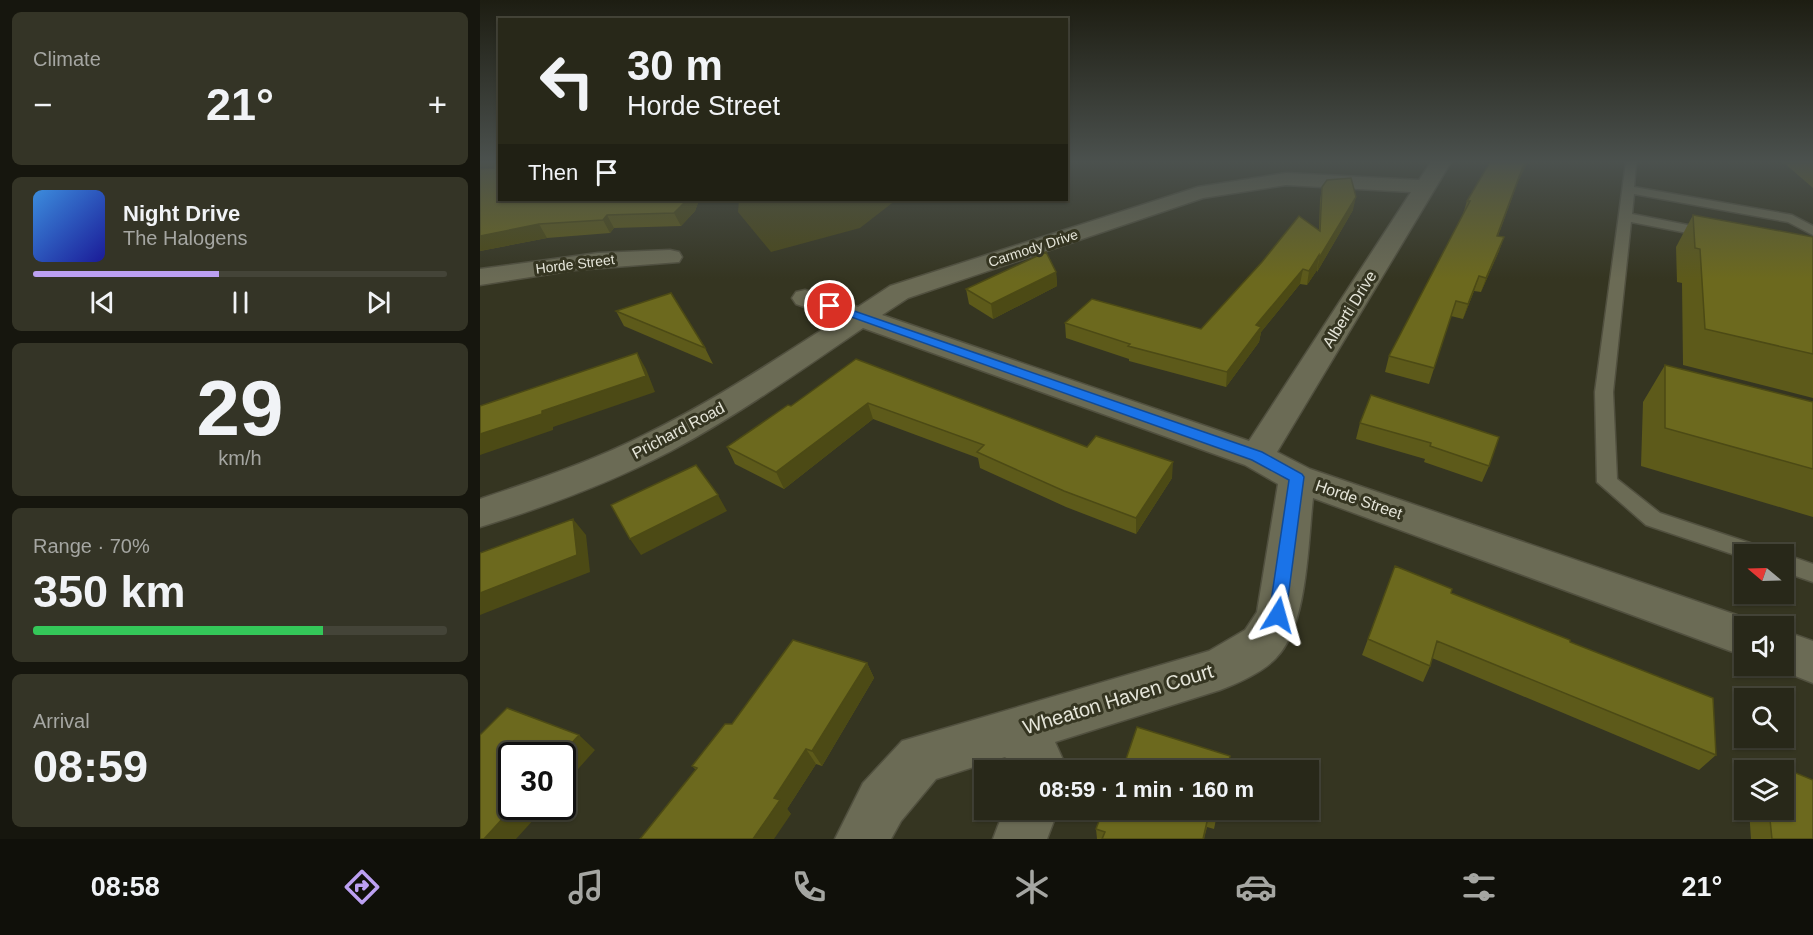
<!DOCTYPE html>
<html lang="en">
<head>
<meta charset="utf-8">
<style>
	:root { --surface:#282819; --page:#343426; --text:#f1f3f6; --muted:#a5a6a2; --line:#444438; --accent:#bca0f2 }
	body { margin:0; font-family:Helvetica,sans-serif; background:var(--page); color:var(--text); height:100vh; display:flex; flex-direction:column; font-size:22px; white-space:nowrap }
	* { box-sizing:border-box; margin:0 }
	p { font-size:20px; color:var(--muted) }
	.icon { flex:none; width:33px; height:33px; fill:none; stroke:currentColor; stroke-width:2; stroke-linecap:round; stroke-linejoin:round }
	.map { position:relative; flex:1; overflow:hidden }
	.sheet { display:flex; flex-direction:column; gap:12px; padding:12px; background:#16160e; width:480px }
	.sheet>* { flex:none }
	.top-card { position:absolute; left:18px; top:18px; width:570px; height:183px; border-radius:0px; box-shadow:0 2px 4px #0004,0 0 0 2px var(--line); background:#282819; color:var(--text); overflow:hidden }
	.needle { width:39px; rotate:289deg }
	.buttons { position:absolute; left:1254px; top:544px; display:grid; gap:12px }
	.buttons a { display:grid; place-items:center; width:60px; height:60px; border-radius:0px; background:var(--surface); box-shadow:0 2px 4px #0004,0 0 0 2px var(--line); font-size:30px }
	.speed { position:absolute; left:18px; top:742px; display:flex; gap:12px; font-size:30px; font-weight:700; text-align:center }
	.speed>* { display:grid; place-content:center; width:78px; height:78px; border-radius:50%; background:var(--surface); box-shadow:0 2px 4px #0004,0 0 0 2px var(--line); line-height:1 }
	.speed .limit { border:3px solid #111; border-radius:9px; background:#fff; color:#111 }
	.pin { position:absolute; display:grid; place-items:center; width:51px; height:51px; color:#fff; margin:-26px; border:3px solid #fff; border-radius:50%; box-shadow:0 2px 6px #0007 }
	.me { position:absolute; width:66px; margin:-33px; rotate:8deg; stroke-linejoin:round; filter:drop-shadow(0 0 4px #0008) }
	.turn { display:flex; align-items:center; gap:21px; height:126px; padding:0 30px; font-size:27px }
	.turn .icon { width:78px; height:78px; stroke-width:2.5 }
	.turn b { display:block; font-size:42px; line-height:51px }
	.then { display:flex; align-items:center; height:57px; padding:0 30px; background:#0003; gap:12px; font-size:22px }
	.big { font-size:45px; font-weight:600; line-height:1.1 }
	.sheet .tile { flex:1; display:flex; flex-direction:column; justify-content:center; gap:9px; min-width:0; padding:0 21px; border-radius:9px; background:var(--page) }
	.sheet .dial { align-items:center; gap:0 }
	.dial b { font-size:78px; line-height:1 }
	.song { display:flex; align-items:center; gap:18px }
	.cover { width:72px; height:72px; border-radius:9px; background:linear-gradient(135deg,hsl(210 70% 55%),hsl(240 70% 35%)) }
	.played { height:6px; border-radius:3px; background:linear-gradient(90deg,var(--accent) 45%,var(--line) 45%) }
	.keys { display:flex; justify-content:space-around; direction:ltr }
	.heat { display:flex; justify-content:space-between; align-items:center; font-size:33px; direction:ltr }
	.charge { height:9px; border-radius:4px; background:linear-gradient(90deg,#34c759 70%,var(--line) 0) }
	.trip { position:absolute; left:494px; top:760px; width:345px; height:60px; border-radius:0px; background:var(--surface); box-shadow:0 2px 4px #0004,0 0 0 2px var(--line); font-weight:600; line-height:60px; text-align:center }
	.tab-bar { display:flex; height:96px; justify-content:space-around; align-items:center; background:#10100a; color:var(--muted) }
	.tab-bar .icon { width:42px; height:42px }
	.tab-bar .current { color:var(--accent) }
	.tab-bar b { font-size:27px; color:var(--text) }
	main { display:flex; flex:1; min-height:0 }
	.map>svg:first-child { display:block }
	.green { fill:#4a4818 }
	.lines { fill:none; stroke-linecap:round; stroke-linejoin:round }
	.service-casing { stroke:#51503f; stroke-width:3 }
	.minor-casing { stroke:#51503f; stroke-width:3 }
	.service { fill:#6b6b55; fill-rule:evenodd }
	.minor { fill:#6b6b55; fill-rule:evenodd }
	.wall { fill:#5d5a1a }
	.shaded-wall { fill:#4c4a15 }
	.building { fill:#6c691e; stroke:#4c4a15; stroke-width:1.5 }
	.route { fill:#1a73e8; stroke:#114b97; stroke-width:1.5 }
	.labels { text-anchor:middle; stroke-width:6; stroke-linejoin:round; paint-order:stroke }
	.far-street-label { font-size:14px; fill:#e5e5d9; stroke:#353521 }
	.street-label { font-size:16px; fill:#e5e5d9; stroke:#353521 }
	.near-street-label { font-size:20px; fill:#e5e5d9; stroke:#353521 }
</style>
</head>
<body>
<main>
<section class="sheet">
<div class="tile"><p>Climate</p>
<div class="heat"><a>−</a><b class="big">21°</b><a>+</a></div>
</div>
<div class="tile">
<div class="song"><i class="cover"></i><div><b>Night Drive</b><p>The Halogens</p></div></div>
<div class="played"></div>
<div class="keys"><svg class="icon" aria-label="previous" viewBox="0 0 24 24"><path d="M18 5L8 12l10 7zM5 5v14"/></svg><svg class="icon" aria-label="pause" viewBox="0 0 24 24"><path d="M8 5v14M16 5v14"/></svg><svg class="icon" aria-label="next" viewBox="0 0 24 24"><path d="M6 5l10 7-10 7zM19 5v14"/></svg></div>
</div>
<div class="tile dial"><b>29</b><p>km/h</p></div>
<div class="tile"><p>Range · 70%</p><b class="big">350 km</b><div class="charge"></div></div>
<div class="tile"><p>Arrival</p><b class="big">08:59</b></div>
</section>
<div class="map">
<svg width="1333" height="839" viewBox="0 0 1333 839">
	<rect width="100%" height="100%" fill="#353521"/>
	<!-- green -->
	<path class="green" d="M259 200H416L380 228 291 252 258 212Z"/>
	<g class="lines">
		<!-- service casing -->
		<g class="service-casing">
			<path id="service" d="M1146 162H1156L1154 187 1312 215 1333 226V235L1308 222 1154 194 1152 214 1228 229 1234 233 1228 237 1151 222 1133 392 1137 479 1180 513 1288 549 1291 555H1264V558L1166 525 1117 482 1115 392Z
				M1304 554 1333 564V582L1304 572V555H1301Z"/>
		</g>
		<!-- minor casing -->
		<g class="minor-casing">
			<path id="minor" d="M951 162H971L797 452 830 469 1280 623 1281 627H1264V656L833 498C828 541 828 626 796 658 783 672 758 683 740 690L575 742 588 771H536L533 764 525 757 456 779 421 821 411 839H355L383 783 422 741 729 651 765 630 777 612 798 484 765 465 383 328C320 371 258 415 191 451 130 483 65 507 0 527V499C56 480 113 461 166 434 234 401 296 359 359 319L316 304 312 298 316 292 325 290 378 307 410 286 718 187 806 173 939 180ZM806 185 931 192 769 441 402 315 428 298 723 198Z
				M190 250 199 252 202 257 199 262 95 270 0 285V269L118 253Z
				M1304 631 1333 641V683L1290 666H1304Z
				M524 810H578L567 839H513Z"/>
		</g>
		<!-- service -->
		<use href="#service" class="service"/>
		<!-- minor -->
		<use href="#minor" class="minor"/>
	</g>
	<!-- wall -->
	<path class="wall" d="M0 162H20V200H219L215 211 201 226 134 228 130 233 67 238 0 251V169L14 168V166L0 167Z
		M1303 162H1333V188Z
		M1038 182 1018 236 1024 237 1019 251 1001 292 994 291 983 319 971 316 949 384 905 372 909 356 983 214 987 201Z
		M842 187 873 210 837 272V270L827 285 820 284 781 332 779 342 746 387 649 361V359L586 338 585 323 721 329 839 229 840 200Z
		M1213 215 1333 237V398L1203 365 1202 283 1197 282 1196 247Z
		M576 272 577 286 513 319 489 304 486 289Z
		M136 311 225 348 233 364 144 326Z
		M376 359 607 447 692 478 656 534 586 507 500 468 498 458 393 419 304 489 255 464 247 447 311 406Z
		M1185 365 1333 402V517L1161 466 1163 402Z
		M891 395 1009 466 1002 482 944 462 945 459 876 439 880 423Z
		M915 566 971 593 1090 642 1236 755 1219 770 952 658 950 666 943 682 882 655Z
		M387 663 394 678 342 766 336 764 307 809 311 814 216 770 212 766 252 724Z
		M1284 760 1333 780V839H1271L1269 810H1304V771H1271Z
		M623 810H738L734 829 727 827 724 839H617L616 829Z"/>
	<!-- shaded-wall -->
	<path class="shaded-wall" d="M0 162H20V166L0 167Z
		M1046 162H1048L1038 182 1012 249 1042 169Z
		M876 197 873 210 837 272 839 258Z
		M207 200H219L215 211 201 226 194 213Z
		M127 215 134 228 130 233 123 220Z
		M59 224 67 238 0 251V236Z
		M1024 237 1019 251 1001 292 1006 278Z
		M839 255 837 270 827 285 829 271Z
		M823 269 820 284 781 332 779 342 746 387 747 372 776 325Z
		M576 272 577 286 513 319 511 304Z
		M999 276 994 291 983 319 988 304Z
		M157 353 166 369 175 392 73 427V430L0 455V434L62 411Z
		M388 403 393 419 304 489 296 472Z
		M693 462 692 478 656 534V518Z
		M238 495 247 511 161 555 150 539Z
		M93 519 106 535 110 572 0 615V593Z
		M387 663 394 678 342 766 332 751Z
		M99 735 115 750 82 787V756H80Z
		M326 749 336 764 307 809 311 814 294 839H273L294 798Z
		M33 807H65L36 839H4Z
		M729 813 724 839H723Z"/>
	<!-- building -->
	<path class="building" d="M14 162H20V200H207L194 213 127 215 123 220 59 224 0 236V169L14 168Z
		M1010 162H1046L1042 169 1017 236 1024 237 1006 278 999 276 988 304 976 301 954 368 909 356 990 201H987Z
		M871 178 876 197 839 258V255L829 271 823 269 776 325 781 327 747 372 648 346 650 344 585 323 612 299 721 329 782 262 819 216 840 231 842 187 847 180Z
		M1213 215 1333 237V354L1225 329 1220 249 1215 248Z
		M566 252 576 272 511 304 486 289Z
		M191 293 225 348 136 311Z
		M157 353 166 376 62 411V414L0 434V406Z
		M376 359 607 447 616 436 693 462 656 518 584 491 497 452 504 445 388 403 296 472 247 447 308 405 311 406Z
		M1185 365 1333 402V469L1185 428Z
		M891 395 1019 437 1009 466 950 446 951 443 880 423Z
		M216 465 238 495 150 539 131 505Z
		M93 519 97 555 0 593V553Z
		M915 566 972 589 971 593 1090 640V642L1233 698 1236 755 957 641 950 666 888 639Z
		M313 640 387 663 332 751 326 749 294 798 300 800 273 839H160L217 768 212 766 245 724H252Z
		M27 708 99 735 80 756H32V807H33L4 839H0V735Z
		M657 727 750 756 747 771H642Z
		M1284 760 1333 780V839H1292L1289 810H1304V771H1285Z
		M623 810H737L736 816 729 813 723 839H622L625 832 616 829Z"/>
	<!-- sky -->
	<linearGradient id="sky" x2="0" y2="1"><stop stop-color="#1d1d12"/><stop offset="0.58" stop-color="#4b514e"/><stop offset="1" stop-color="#4b514e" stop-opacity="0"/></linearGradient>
	<rect width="1333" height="279" fill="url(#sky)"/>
	<!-- route -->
	<path class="route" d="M346 304H354L782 452 822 474 824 477 805 621 798 623 792 621 789 615 809 480 772 460 346 308Z"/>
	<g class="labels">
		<!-- far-street labels -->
		<g class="far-street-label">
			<text transform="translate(553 248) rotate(-18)" y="5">Carmody Drive</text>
			<text transform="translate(95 264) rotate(-7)" y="5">Horde Street</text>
		</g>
		<!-- street labels -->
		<g class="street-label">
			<text transform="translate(869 309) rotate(-58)" y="6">Alberti Drive</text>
			<text transform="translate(198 430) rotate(-28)" y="6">Prichard Road</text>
			<text transform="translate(879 499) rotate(19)" y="6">Horde Street</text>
		</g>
		<!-- near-street labels -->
		<g class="near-street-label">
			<text transform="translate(638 699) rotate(-17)" y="7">Wheaton Haven Court</text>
		</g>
	</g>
</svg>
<div class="buttons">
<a><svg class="needle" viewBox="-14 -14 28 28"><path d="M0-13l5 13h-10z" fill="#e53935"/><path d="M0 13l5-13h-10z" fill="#a5a6a2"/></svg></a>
<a><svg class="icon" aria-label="sound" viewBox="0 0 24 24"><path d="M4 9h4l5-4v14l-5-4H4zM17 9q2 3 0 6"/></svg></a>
<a><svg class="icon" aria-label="search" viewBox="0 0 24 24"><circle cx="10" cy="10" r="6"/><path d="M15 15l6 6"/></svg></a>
<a><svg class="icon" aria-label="layers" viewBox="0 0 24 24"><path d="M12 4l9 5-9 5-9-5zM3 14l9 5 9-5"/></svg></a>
</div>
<div class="speed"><div class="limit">30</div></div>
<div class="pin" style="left:350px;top:306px;background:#d93025"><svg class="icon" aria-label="arrive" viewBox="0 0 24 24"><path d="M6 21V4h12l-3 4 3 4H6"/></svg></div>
<svg class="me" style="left:798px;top:615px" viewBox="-20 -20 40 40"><path d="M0-17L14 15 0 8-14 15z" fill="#1a73e8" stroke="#fff" stroke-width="4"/></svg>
<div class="trip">08:59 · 1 min · 160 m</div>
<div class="top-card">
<div class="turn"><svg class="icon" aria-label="left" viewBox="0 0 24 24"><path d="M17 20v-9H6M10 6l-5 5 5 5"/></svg><div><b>30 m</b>Horde Street</div></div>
<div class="then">Then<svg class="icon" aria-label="arrive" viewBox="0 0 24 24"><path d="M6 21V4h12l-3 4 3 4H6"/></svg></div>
</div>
</div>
</main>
<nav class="tab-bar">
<b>08:58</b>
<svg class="icon current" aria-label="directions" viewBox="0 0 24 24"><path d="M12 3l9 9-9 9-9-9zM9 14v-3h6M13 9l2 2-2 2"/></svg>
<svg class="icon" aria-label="music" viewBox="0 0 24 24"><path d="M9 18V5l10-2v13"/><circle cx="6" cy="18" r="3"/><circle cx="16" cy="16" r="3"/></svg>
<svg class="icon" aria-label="phone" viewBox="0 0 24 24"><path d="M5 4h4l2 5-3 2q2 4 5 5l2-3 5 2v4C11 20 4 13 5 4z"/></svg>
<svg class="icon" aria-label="climate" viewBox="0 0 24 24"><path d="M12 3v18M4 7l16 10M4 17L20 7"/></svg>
<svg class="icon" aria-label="car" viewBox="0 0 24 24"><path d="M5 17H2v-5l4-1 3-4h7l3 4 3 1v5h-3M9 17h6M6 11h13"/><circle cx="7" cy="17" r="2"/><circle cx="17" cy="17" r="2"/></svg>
<svg class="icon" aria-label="filters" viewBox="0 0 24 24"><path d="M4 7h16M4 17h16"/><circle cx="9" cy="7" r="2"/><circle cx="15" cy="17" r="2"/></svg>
<b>21°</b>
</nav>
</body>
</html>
